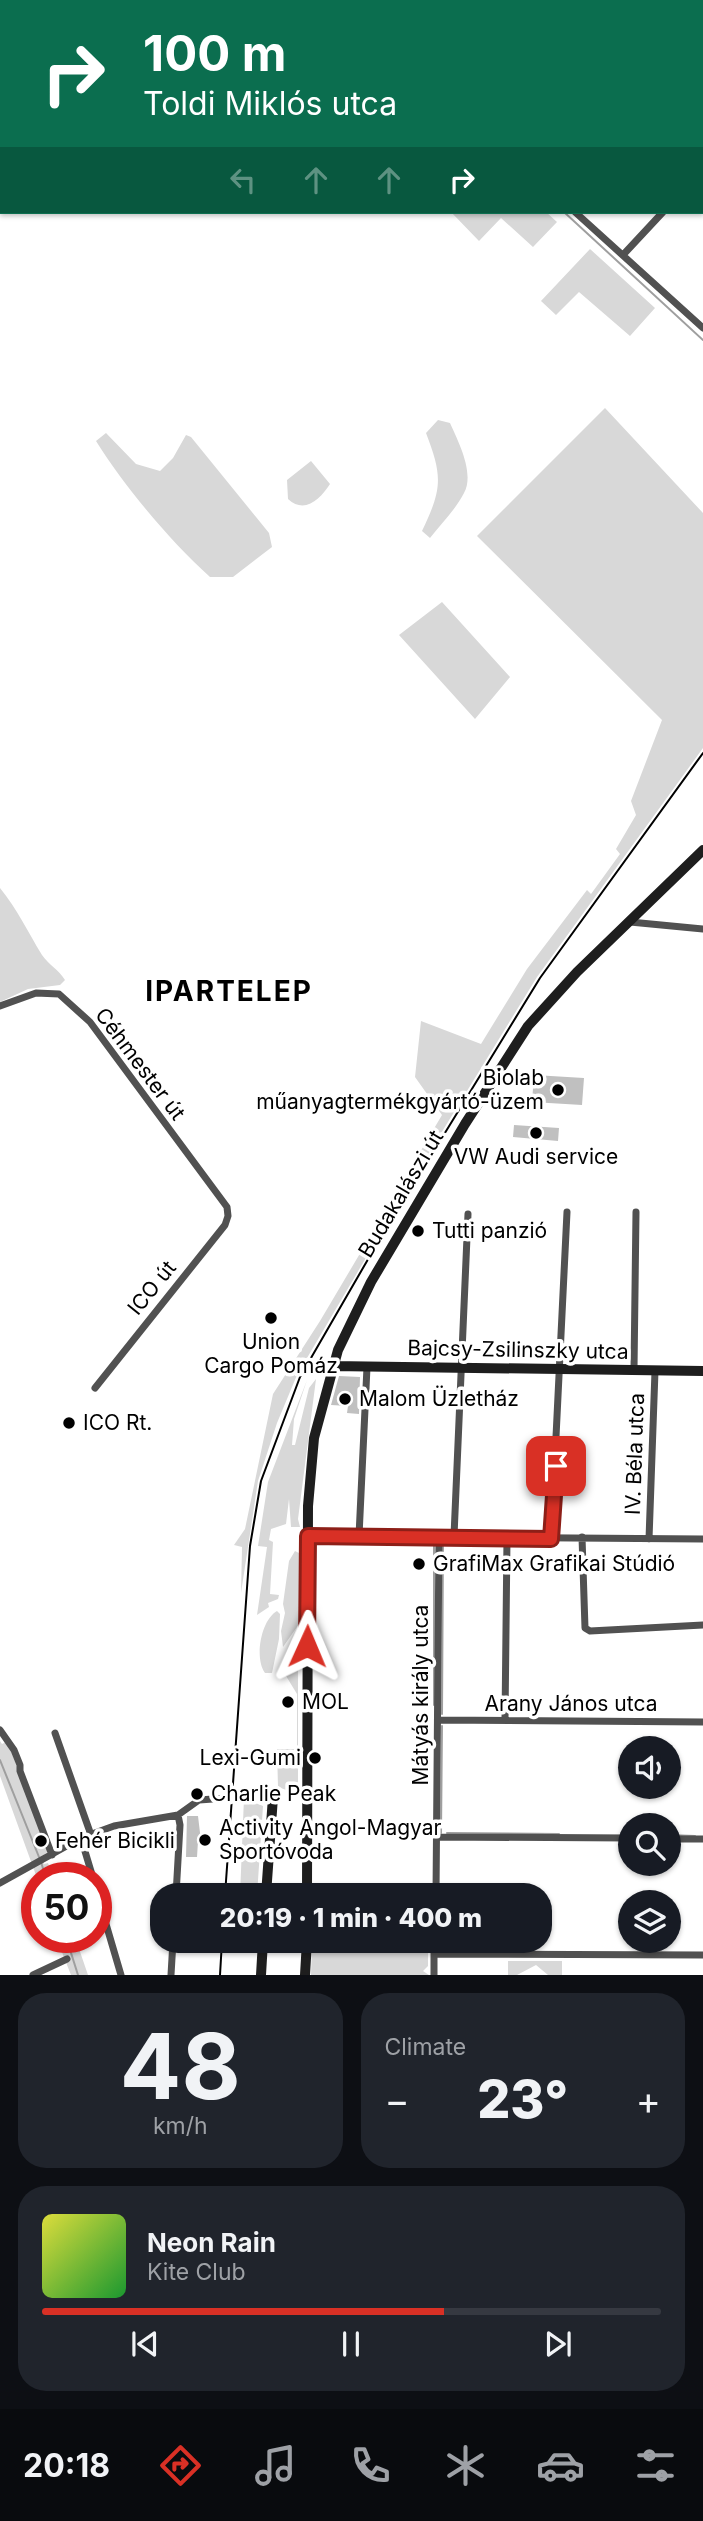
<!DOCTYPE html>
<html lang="en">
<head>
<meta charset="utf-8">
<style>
	:root { --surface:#171b24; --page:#20242c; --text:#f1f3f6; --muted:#9ea1a6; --line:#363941; --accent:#d93025 }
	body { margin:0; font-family:Inter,sans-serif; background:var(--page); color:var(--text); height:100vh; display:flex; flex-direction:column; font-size:26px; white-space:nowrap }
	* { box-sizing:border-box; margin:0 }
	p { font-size:23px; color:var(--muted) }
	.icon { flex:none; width:38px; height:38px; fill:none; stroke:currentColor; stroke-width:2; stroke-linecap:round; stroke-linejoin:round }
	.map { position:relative; height:1975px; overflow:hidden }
	.details { display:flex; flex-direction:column; gap:18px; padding:18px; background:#0d0f14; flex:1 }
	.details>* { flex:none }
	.hud { position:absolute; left:0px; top:0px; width:704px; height:214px; box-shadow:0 2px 5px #0004; background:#0b6e4f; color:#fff; overflow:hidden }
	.tools { position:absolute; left:618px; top:1736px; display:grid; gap:14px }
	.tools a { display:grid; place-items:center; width:63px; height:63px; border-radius:50%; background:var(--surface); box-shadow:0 2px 5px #0004; font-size:35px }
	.speed { position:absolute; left:21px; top:1862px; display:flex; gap:14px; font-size:35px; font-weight:700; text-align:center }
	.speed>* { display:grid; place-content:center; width:91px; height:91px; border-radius:50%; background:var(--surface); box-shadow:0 2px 5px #0004; line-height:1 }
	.speed .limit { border:10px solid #d22; background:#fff; color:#111 }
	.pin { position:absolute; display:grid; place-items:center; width:60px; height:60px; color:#fff; margin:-30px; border-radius:14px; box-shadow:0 4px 10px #0006 }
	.me { position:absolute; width:77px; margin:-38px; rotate:1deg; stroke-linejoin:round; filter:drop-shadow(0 0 5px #0008) }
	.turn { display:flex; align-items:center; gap:24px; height:147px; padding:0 28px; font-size:32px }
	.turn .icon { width:91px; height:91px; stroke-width:2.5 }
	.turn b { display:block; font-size:49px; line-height:60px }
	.lanes { display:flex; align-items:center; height:66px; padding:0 28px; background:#0003; justify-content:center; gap:35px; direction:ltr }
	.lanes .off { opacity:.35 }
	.big { font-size:52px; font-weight:800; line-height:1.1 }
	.details .widget { flex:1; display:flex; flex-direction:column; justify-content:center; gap:10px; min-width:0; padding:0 24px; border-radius:28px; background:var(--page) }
	.details .dial { align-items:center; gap:0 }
	.dial b { font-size:91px; line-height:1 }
	.song { display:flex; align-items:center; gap:21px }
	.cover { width:84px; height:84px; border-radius:10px; background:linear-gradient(135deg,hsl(60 70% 55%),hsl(130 70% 35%)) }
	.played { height:7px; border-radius:4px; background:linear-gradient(90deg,var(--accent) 65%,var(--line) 65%) }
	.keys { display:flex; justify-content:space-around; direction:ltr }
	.heat { display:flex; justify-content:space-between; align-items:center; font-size:38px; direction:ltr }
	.details .tiles { flex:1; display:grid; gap:18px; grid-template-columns:1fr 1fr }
	.widget:last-child { grid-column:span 2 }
	.trip { position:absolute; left:150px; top:1883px; width:402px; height:70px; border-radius:28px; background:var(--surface); box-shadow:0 2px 5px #0004; font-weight:800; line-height:70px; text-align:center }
	.tabs { display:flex; height:112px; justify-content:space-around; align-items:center; background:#090b0e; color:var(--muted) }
	.tabs .icon { width:49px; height:49px }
	.tabs .on { color:var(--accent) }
	.tabs b { font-size:32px; color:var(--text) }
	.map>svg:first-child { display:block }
	.green { fill:#d8d8d8 }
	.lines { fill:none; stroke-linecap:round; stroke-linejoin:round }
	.stream { stroke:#9f9f9f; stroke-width:2 }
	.building { fill:#c0c0c0 }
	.street { stroke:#515151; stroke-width:7 }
	.secondary { stroke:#1e1e1e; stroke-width:10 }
	.tram { stroke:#000; stroke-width:2 }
	.route-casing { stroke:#8d1f18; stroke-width:18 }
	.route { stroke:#d93025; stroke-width:12 }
	.poi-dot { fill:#000; stroke:#fff; stroke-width:2.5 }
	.labels { text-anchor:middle; stroke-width:7; stroke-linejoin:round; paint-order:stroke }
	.street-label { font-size:21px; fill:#000; stroke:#fff }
	.poi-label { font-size:21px; fill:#000; stroke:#fff; text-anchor:start }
	.district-label { font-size:28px; font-weight:bold; letter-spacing:2px; fill:#000; stroke:#fff }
</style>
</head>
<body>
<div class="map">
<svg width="703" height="1975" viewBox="0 0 703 1975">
	<rect width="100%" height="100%" fill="#fff"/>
	<!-- green -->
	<path class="green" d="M451 212H546L557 222 533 247 501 218 479 241Z
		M590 249 655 308 630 336 579 292 556 315 541 301Z
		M605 408 703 513V748L537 977 400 1200 297 1375 277 1423 258 1481 241 1593 242 1547 234 1545 245 1529 273 1394 320 1321 442 1115 415 1077 421 1021 481 1044 527 969 587 890 591 894 620 854 616 849 636 815 631 801 662 720 477 536Z
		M438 420 450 423C458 441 475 473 464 493 456 509 441 524 430 538L422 531C442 489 443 477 426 433Z
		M106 433 136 464 160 471 173 458 186 435 191 437 269 533 272 547 233 577H210C170 541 124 486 96 441Z
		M311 461 330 484C321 498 305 515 288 499L287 480Z
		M442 602 510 677 475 719 399 635Z
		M0 888C17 909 28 932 42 955 49 965 59 970 65 980L60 985 28 989 0 1002Z
		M316 1379 298 1519 300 1527H291L289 1499 286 1524 271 1529 269 1540 273 1542 270 1594 279 1595 278 1599 268 1603 269 1607 257 1615 267 1547 258 1546 268 1482 307 1380 294 1419 292 1445H295L309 1388Z
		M295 1551 299 1553V1624L283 1647 281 1631 285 1613 283 1604 289 1561Z
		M277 1611 280 1614 279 1639 272 1673H265C254 1658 261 1620 277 1611Z
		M289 1657 298 1661V1783L289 1791 278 1787 277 1749H297V1694L283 1671 285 1660Z
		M0 1741 2 1744 6 1742 11 1751 49 1851 41 1857 44 1864 48 1863 53 1878H37L0 1776Z
		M244 1798 263 1806 257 1895H240Z
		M56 1937H75L88 1975H71Z
		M312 1941H428V1946H423V1949H428V1966L423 1971 429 1975H311Z
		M508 1961H562V1975H548L536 1965 517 1975H508Z"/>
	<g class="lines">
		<!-- stream -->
		<path class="stream" d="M329 0 331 2
			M564 212 703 340
			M393 1540 427 1541
			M434 1541V1705
			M442 1714 443 1541
			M0 1760 39 1857
			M441 1833 442 1726
			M447 1833 559 1834
			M668 1835 695 1836
			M41 1862 46 1878
			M368 1894H380
			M383 1894H400
			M402 1894 424 1895
			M318 1895H335
			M348 1895H354
			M357 1895 364 1894
			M66 1937 78 1975
			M443 1948 494 1950"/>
	</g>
	<!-- building -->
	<path class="building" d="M534 1075 584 1078 582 1105 532 1102Z
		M514 1125 559 1128 558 1141 513 1137Z
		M339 1376 360 1377 359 1414 347 1413 348 1406 331 1405Z
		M187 1816H198L201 1841H198L197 1857H186Z"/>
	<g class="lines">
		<!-- street -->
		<path class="street" d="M342 0 344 2
			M662 0 663 2
			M387 2 388 0
			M543 2 545 0
			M695 2 697 0
			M702 36 703 37
			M702 169 703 168
			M575 212 703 328
			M623 255 663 212
			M630 922 703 929
			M0 1006 36 993 59 994 90 1022 227 1207 228 1216 225 1225 95 1388
			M634 1370 636 1212
			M308 1536 703 1539
			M359 1536 367 1367
			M454 1536 468 1214
			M582 1537 585 1628 590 1631 703 1625
			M551 1539 567 1212
			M649 1539 655 1371
			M438 1720 703 1722
			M505 1720 507 1538
			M0 1730 14 1750 20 1765V1771L52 1855
			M55 1733 91 1835
			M438 1837 630 1838
			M81 1838 93 1878
			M668 1839H703
			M0 1883 81 1838 114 1826 178 1815 199 1800 227 1798
			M307 1888H436
			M96 1890 121 1975
			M176 1895 180 1825 178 1815
			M436 1895 439 1536
			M434 1954 703 1955
			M33 1975 67 1959
			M171 1975 173 1941
			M434 1975V1941"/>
		<!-- secondary -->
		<path class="secondary" d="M332 1366 703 1371
			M266 1895 273 1797
			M307 1895 308 1506 314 1438 338 1350 371 1282 465 1124 528 1026 577 972 703 850
			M261 1975 263 1941
			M305 1975 307 1941"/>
		<!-- tram -->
		<path class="tram" d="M225 1895 250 1546 261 1481 300 1377 378 1242 540 978 703 753
			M220 1975 222 1941"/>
	</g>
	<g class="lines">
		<!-- route casing -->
		<g class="route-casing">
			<path id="route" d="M307 1646 308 1536 551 1539 556 1466"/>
		</g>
		<!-- route -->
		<use href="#route" class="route"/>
	</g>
	<!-- markers -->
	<g class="poi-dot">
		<circle cx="558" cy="1090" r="7"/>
		<circle cx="536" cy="1133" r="7"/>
		<circle cx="418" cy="1231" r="7"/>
		<circle cx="271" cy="1318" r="7"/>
		<circle cx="345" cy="1399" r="7"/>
		<circle cx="69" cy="1423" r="7"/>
		<circle cx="419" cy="1564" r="7"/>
		<circle cx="288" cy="1702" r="7"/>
		<circle cx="315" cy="1758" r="7"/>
		<circle cx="197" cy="1794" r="7"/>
		<circle cx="205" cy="1840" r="7"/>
		<circle cx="41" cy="1841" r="7"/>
	</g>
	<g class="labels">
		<!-- street labels -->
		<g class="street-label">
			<text transform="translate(140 1064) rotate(53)" y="7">Céhmester út</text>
			<text transform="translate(401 1194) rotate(-59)" y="7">Budakalászi út</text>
			<text transform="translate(152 1288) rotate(-51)" y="7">ICO út</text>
			<text transform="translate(518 1350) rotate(1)" y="7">Bajcsy-Zsilinszky utca</text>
			<text transform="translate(635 1454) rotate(-88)" y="7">IV. Béla utca</text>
			<text transform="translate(421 1695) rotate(-90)" y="7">Mátyás király utca</text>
			<text x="571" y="1711">Arany János utca</text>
		</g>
		<!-- poi labels -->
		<g class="poi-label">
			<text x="544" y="1085" text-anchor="end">Biolab<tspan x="544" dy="24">műanyagtermékgyártó-üzem</tspan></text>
			<text x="536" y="1164" text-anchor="middle">VW Audi service</text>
			<text x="432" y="1238">Tutti panzió</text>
			<text x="271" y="1349" text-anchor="middle">Union<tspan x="271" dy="24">Cargo Pomáz</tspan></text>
			<text x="359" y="1406">Malom Üzletház</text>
			<text x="83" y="1430">ICO Rt.</text>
			<text x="433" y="1571">GrafiMax Grafikai Stúdió</text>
			<text x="302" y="1709">MOL</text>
			<text x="301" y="1765" text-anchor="end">Lexi-Gumi</text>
			<text x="211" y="1801">Charlie Peak</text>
			<text x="219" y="1835">Activity Angol-Magyar<tspan x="219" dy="24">Sportóvoda</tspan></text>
			<text x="55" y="1848">Fehér Bicikli</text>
		</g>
		<!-- district labels -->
		<g class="district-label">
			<text x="229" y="1001">IPARTELEP</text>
		</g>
	</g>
</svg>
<div class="tools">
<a><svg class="icon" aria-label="sound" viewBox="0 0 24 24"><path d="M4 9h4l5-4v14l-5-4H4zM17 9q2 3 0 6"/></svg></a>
<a><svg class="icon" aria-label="search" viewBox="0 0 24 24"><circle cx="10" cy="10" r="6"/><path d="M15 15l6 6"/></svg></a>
<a><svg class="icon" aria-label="layers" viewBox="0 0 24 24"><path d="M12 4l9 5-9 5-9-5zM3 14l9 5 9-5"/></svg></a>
</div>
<div class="speed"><div class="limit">50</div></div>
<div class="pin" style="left:556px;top:1466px;background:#d93025"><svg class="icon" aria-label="arrive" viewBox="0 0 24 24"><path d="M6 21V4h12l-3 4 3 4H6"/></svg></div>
<svg class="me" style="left:307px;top:1646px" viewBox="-20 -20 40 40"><path d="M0-17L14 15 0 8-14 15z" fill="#d93025" stroke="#fff" stroke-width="4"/></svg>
<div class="trip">20:19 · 1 min · 400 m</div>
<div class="hud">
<div class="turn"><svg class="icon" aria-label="right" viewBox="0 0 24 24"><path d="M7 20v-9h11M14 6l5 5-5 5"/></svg><div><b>100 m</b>Toldi Miklós utca</div></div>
<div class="lanes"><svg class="icon off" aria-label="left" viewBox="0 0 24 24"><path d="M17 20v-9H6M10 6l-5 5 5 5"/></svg><svg class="icon off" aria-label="ahead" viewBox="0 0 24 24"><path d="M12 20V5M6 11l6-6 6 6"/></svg><svg class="icon off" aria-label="ahead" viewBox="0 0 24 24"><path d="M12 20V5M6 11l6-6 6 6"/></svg><svg class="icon" aria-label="right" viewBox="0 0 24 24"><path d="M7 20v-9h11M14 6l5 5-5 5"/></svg></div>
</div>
</div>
<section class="details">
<div class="tiles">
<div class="widget dial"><b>48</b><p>km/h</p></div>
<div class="widget"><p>Climate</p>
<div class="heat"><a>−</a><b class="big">23°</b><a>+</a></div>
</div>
<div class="widget">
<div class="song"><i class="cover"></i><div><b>Neon Rain</b><p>Kite Club</p></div></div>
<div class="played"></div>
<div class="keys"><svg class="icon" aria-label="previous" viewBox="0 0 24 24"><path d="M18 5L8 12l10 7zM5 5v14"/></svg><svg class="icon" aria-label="pause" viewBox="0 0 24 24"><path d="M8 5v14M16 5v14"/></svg><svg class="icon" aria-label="next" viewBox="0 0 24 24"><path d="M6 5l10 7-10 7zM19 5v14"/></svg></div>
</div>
</div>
</section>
<nav class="tabs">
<b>20:18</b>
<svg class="icon on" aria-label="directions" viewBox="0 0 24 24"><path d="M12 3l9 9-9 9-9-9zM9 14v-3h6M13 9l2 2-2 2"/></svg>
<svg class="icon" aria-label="music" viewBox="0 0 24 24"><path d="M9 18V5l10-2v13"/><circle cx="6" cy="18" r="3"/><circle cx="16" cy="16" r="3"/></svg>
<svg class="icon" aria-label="phone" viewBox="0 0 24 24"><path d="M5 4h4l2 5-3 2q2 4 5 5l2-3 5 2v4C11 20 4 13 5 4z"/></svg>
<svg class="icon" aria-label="climate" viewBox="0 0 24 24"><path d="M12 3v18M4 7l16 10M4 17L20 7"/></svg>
<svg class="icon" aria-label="car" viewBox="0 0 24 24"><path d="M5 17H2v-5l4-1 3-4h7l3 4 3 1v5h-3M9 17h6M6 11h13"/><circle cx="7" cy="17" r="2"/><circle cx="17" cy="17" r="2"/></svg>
<svg class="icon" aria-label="filters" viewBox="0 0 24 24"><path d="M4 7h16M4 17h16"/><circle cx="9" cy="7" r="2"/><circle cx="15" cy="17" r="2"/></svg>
</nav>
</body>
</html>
